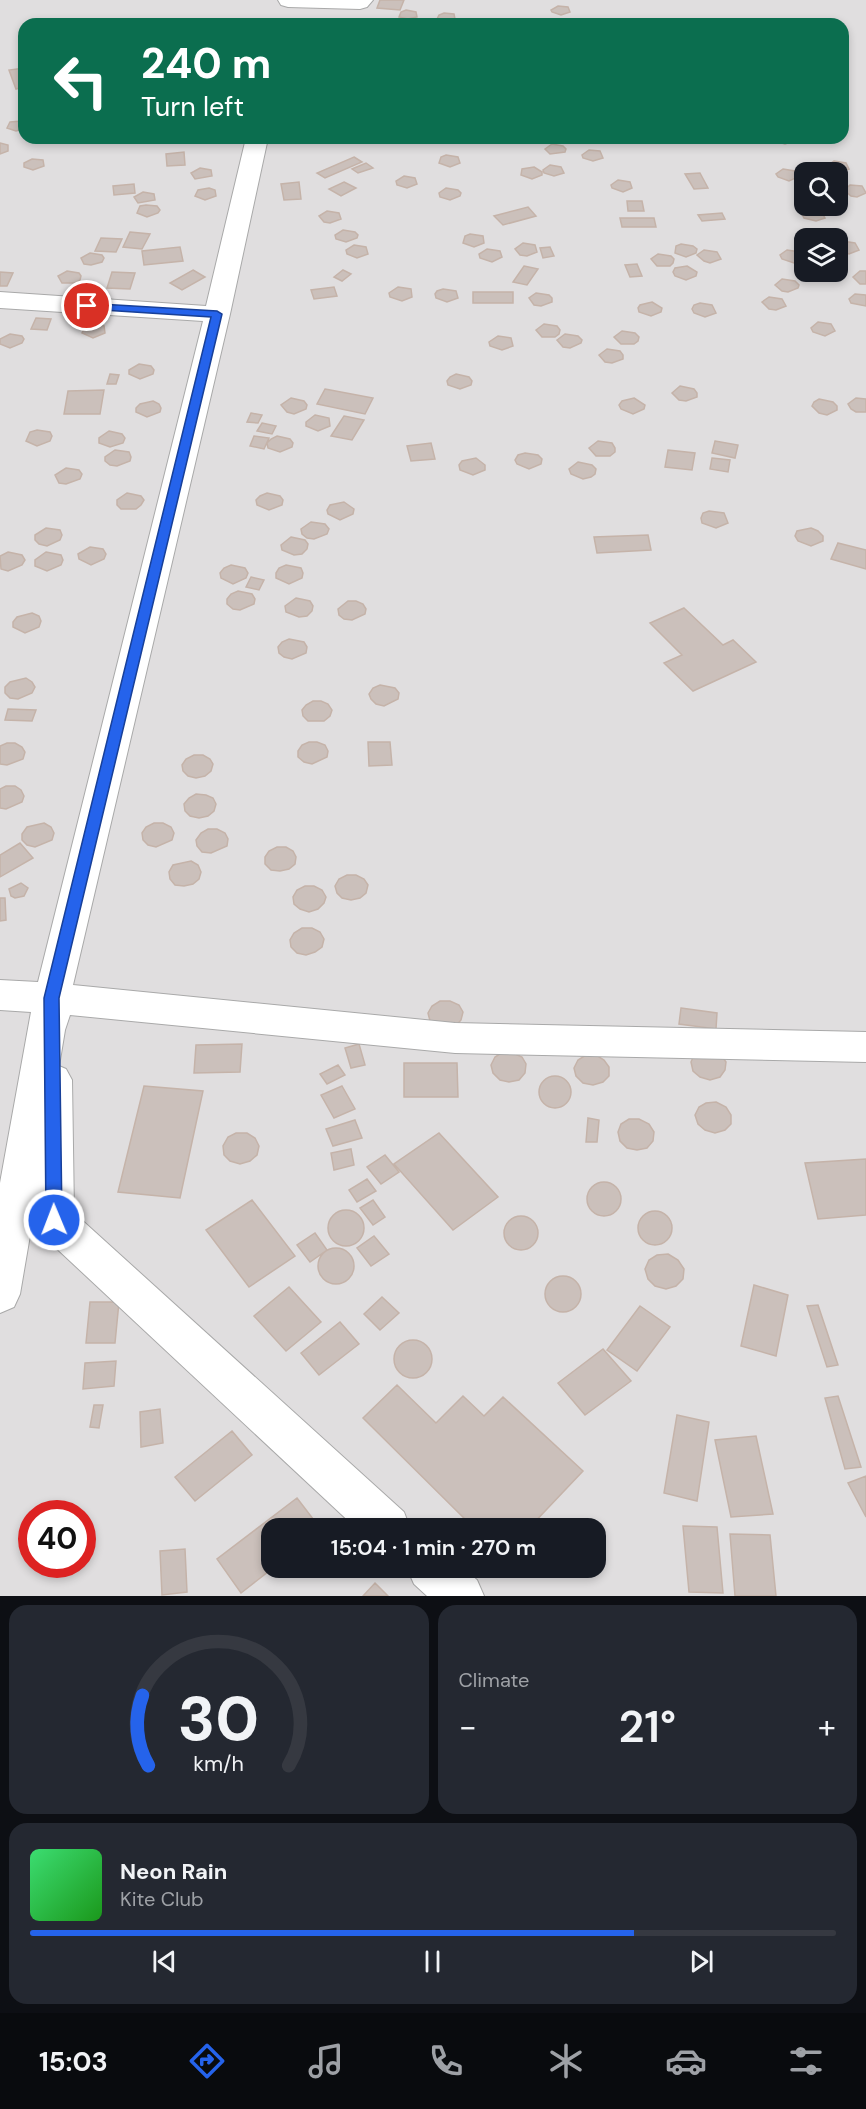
<!DOCTYPE html>
<html lang="en">
<head>
<meta charset="utf-8">
<style>
	:root { --surface:#171b24; --page:#242831; --text:#f1f3f6; --muted:#9ea1a6; --line:#363941; --accent:#2563eb }
	body { margin:0; font-family:"DM Sans",sans-serif; background:var(--page); color:var(--text); height:100vh; display:flex; flex-direction:column; font-size:22px; white-space:nowrap }
	* { box-sizing:border-box; margin:0 }
	p { font-size:20px; color:var(--muted) }
	.icon { flex:none; width:33px; height:33px; fill:none; stroke:currentColor; stroke-width:2; stroke-linecap:round; stroke-linejoin:round }
	.map { position:relative; height:1596px; overflow:hidden }
	.drawer { display:flex; flex-direction:column; gap:9px; padding:9px; background:#0d0f14; flex:1 }
	.drawer>* { flex:none }
	.hud { position:absolute; left:18px; top:18px; width:831px; height:126px; border-radius:18px; box-shadow:0 3px 9px #0003; background:#0b6e4f; color:#fff; overflow:hidden }
	.fabs { position:absolute; left:794px; top:162px; display:grid; gap:12px }
	.fabs a { display:grid; place-items:center; width:54px; height:54px; border-radius:12px; background:var(--surface); box-shadow:0 3px 9px #0003; font-size:30px }
	.speed { position:absolute; left:18px; top:1500px; display:flex; gap:12px; font-size:30px; font-weight:700; text-align:center }
	.speed>* { display:grid; place-content:center; width:78px; height:78px; border-radius:50%; background:var(--surface); box-shadow:0 3px 9px #0003; line-height:1 }
	.speed .limit { border:9px solid #d22; background:#fff; color:#111 }
	.pin { position:absolute; display:grid; place-items:center; width:51px; height:51px; color:#fff; margin:-26px; border:3px solid #fff; border-radius:50%; box-shadow:0 2px 6px #0007 }
	.me { position:absolute; width:66px; margin:-33px; rotate:359deg; stroke-linejoin:round; filter:drop-shadow(0 0 4px #0008) }
	.turn { display:flex; align-items:center; gap:21px; height:126px; padding:0 24px; font-size:27px }
	.turn .icon { width:78px; height:78px; stroke-width:2.5 }
	.turn b { display:block; font-size:42px; line-height:51px }
	.big { font-size:45px; font-weight:600; line-height:1.1 }
	.drawer .tile { flex:1; display:flex; flex-direction:column; justify-content:center; gap:9px; min-width:0; padding:0 21px; border-radius:18px; background:var(--page) }
	.drawer .dial { align-items:center; gap:0 }
	.dial svg { height:156px; overflow:visible; fill:none; stroke:var(--line); stroke-width:7; stroke-linecap:round; text-anchor:middle }
	.dial text { fill:var(--text); stroke:none }
	.song { display:flex; align-items:center; gap:18px }
	.cover { width:72px; height:72px; border-radius:9px; background:linear-gradient(135deg,hsl(140 70% 55%),hsl(120 70% 35%)) }
	.played { height:6px; border-radius:3px; background:linear-gradient(90deg,var(--accent) 75%,var(--line) 75%) }
	.keys { display:flex; justify-content:space-around; direction:ltr }
	.heat { display:flex; justify-content:space-between; align-items:center; font-size:33px; direction:ltr }
	.drawer .tiles { flex:1; display:grid; gap:9px; grid-template-columns:1fr 1fr }
	.tile:last-child { grid-column:span 2 }
	.trip { position:absolute; left:261px; top:1518px; width:345px; height:60px; border-radius:18px; background:var(--surface); box-shadow:0 3px 9px #0003; font-weight:600; line-height:60px; text-align:center }
	.dock { display:flex; height:96px; justify-content:space-around; align-items:center; background:#090b0e; color:var(--muted) }
	.dock .icon { width:42px; height:42px }
	.dock .selected { color:var(--accent) }
	.dock b { font-size:27px; color:var(--text) }
	.map>svg:first-child { display:block }
	.residential { fill:#e0dedf; fill-rule:evenodd }
	.building { fill:#cbc0bb; stroke:#c5b3a9; stroke-width:1.5 }
	.lines { fill:none; stroke-linecap:round; stroke-linejoin:round }
	.minor-casing { stroke:#a9a9a9; stroke-width:2 }
	.minor { fill:#fff; fill-rule:evenodd }
	.route { fill:#2563eb; stroke:#184099; stroke-width:1.5 }
</style>
</head>
<body>
<div class="map">
<svg width="866" height="1596" viewBox="0 0 866 1596">
	<rect width="100%" height="100%" fill="#f2eee8"/>
	<!-- residential -->
	<path class="residential" d="M0 0H866V1596H0ZM24 24H843V138H24ZM804 172H837V206H804ZM804 238H837V272H804ZM32 1514H82V1564H32ZM272 1528H596V1568H272Z"/>
	<!-- building -->
	<path class="building" d="M380 0H404L400 10 377 8Z
		M558 6 568 7 570 12 561 15 552 12 551 10Z
		M406 10 416 12 417 17 408 19 399 17 401 12Z
		M444 13 454 14 455 19 447 22 437 19 439 15Z
		M24 68V87L16 89 9 70Z
		M22 121H24V129L16 131 7 128 10 122Z
		M773 138H794V141L785 144 774 141Z
		M0 143 8 145V151L0 154Z
		M552 144 563 146 566 149 565 152 550 154 545 149Z
		M589 150 600 151 603 158 593 161 583 158 582 155Z
		M184 152 185 165 167 166 166 154Z
		M446 155 458 157 460 163 450 167 439 163 441 157Z
		M354 157 362 162 325 178 317 173Z
		M32 159 43 160 44 166 33 170 24 167V163Z
		M834 161 846 163 849 169 840 172 829 169 827 166Z
		M366 163 373 168 358 173 352 169Z
		M550 165 561 167 564 173 554 176 544 173 543 170Z
		M534 167 542 172V175L532 179 521 175 522 169Z
		M200 168 211 170 212 176 195 179 191 173Z
		M783 169 795 171 798 177 789 181 778 177 776 174Z
		M700 173 708 188 694 189 685 174Z
		M404 176 415 178 417 184 407 188 397 185 396 181Z
		M618 180 630 182 632 188 623 192 612 188 611 185Z
		M299 182 301 199 284 200 281 184Z
		M344 182 356 188 341 196 329 189Z
		M134 184 135 193 114 195 113 186Z
		M850 185 862 186 866 193 857 197 851 196 844 190Z
		M209 188 215 190 216 196 205 200 195 196 198 190Z
		M446 188 458 190 461 193 460 196 450 200 440 197 439 193Z
		M143 192 154 194 155 200 138 203 134 197Z
		M627 201H642L644 211H628Z
		M146 205 157 206 160 210 158 213 147 217 137 213 140 206Z
		M528 207 536 216 503 225 494 216Z
		M809 209 821 211 825 218 816 221 804 218 802 214 804 211Z
		M327 211 339 213 341 219 330 223 324 222 319 216Z
		M722 213 725 219 702 221 698 215Z
		M620 218H654L656 227H622Z
		M343 230 355 232 358 235 357 238 346 242 336 239 335 235Z
		M130 232 150 234 142 249 123 247Z
		M470 234 483 236 484 243 474 247 463 243 465 236Z
		M101 238 122 239 116 252 95 251Z
		M842 241 855 243 859 250 849 254 838 250 837 244Z
		M523 243 535 245 537 252 527 256 520 255 515 249Z
		M681 244 693 246 697 249 696 253 686 257 675 253 676 246Z
		M354 245 366 247 368 254 357 258 347 254 346 250Z
		M180 247 183 261 144 265 142 251Z
		M550 247 554 256 543 258 540 248Z
		M487 249 500 251 502 257 492 262 480 258 479 254Z
		M704 250 717 252 721 259 710 263 704 261 697 255Z
		M787 250 800 252 803 259 794 263 782 259 780 255Z
		M90 253 102 255 104 258 102 262 91 265 84 264 81 258Z
		M658 254 671 256 674 259 673 263 670 266H657L651 259Z
		M837 263 846 268V271L843 274H830L825 272H837Z
		M637 264 642 276 630 277 625 265Z
		M524 266 538 269 527 285 513 282Z
		M687 266 697 272 696 276 686 280 675 276 673 272 675 268Z
		M193 270 205 277 182 290 170 283Z
		M343 270 351 274 342 281 334 277Z
		M67 271 79 273 81 276 80 280 75 283H62L58 276Z
		M860 271H866V284H860L853 277Z
		M0 272 13 273 7 286H0Z
		M112 272 135 273 130 289 107 288Z
		M782 279 795 281 799 285 798 288 788 292 782 291 775 285Z
		M334 287 337 296 314 299 311 290Z
		M398 287 411 289 412 297 402 301 390 297 389 293Z
		M443 289 456 291 458 298 447 302 436 298 435 294 437 291Z
		M473 292H513V303H473Z
		M536 293 549 295 552 298V302L541 306 534 305 529 298Z
		M855 294 866 295V306L851 303 849 299Z
		M769 297 782 299 786 306 776 310 769 309 762 302Z
		M652 302 662 308 661 312 651 316 639 312 638 308 640 305Z
		M700 303 712 305 716 313 705 317 694 313 692 309 694 305Z
		M36 318 51 319 47 330 31 329Z
		M818 322 831 324 835 331 825 336 813 332 811 328Z
		M92 324 104 326 105 333 93 338 82 333 86 326Z
		M544 324 557 326 560 330 559 334 555 337H542L536 330Z
		M622 331 635 333 639 337 638 341 634 344H621L614 337Z
		M10 334 22 336 24 339 22 343 10 348 0 344V339Z
		M565 334 578 336 582 340 581 343 570 348 563 347 557 340Z
		M498 336 511 338 513 346 502 350 490 346 489 342Z
		M607 349 620 351 623 355V359L612 363 605 362 599 355Z
		M139 364 151 366 154 370 153 374 140 379 129 374V370Z
		M110 374 119 375 116 384H107Z
		M456 374 469 377 472 381 471 385 460 389 448 385 447 381 450 377Z
		M680 386 694 389 697 393V397L686 401 679 400 672 393Z
		M325 389 373 398 365 414 317 404Z
		M104 390 100 414H64L68 391Z
		M291 398 304 401 307 405 306 409 294 414 287 412 281 405Z
		M634 398 645 405 644 409 633 414 621 409 619 405 622 401Z
		M856 398 866 399V412H856L851 409 848 404Z
		M819 399 833 402 837 406V410L827 415 819 413 812 406 814 402Z
		M153 401 159 404 161 408 160 412 147 417 136 412V408L140 404Z
		M251 413 262 415 258 423 247 422Z
		M315 415 329 418 330 426 318 431 306 426V422Z
		M344 416 364 420 352 440 331 436Z
		M262 423 276 426 272 434 257 431Z
		M37 430 50 432 52 436 50 441 37 446 26 441 30 432Z
		M109 431 122 434 125 438 123 443 110 447 99 443V438Z
		M254 436 269 438 264 449 250 446Z
		M277 436 290 439 293 443 292 447 280 452 268 448 267 443 271 439Z
		M598 441 612 443 615 448V452L610 456H596L589 448Z
		M715 441 738 445 735 458 712 453Z
		M431 443 435 459 411 461 407 446Z
		M115 450 129 452 131 457 130 461 117 466 110 465 105 461V457Z
		M668 450 695 453 692 470 665 467Z
		M525 453 538 455 542 459 541 464 529 469 517 464 515 460 518 455Z
		M476 458 485 465V470L473 475 460 470 459 465 462 461Z
		M712 458 730 460 728 472 710 469Z
		M578 462 592 465 596 469 595 474 591 477 583 479 571 474 569 469Z
		M66 468 79 470 82 474 80 479 66 484 59 483 55 475Z
		M127 493 141 496 144 500 141 505 136 509H121L117 505V500Z
		M267 493 280 496 283 500 282 505 269 510 257 505 256 500 260 496Z
		M344 502 354 509 353 514 340 520 328 514 327 510 330 505Z
		M709 511 724 513 728 523 716 528 702 523 701 518 703 513Z
		M311 522 325 524 329 529 327 534 314 539 307 538 302 534 301 529Z
		M46 528 60 530 62 535 60 540 47 546 39 544 35 540V535Z
		M811 528 818 531 823 536V541L811 546 798 541 795 536 797 531Z
		M648 535 651 550 597 553 594 537Z
		M291 537 305 540 308 544 307 549 302 554 294 555 282 550 281 545Z
		M838 543 866 550V569L831 559Z
		M90 547 103 549 106 554 104 559 91 565 79 559 78 554Z
		M8 552 22 555 25 560 22 565 8 571 1 569 0 556Z
		M46 552 61 555 63 560 61 565 47 571 35 566V560Z
		M231 565 245 568 248 573 246 578 233 584 221 578 220 573 224 568Z
		M286 565 301 568 303 573 302 578 289 584 276 578V573L279 568Z
		M251 577 264 580 259 590 246 587Z
		M238 591 252 594 255 599 254 604 240 610 233 609 227 604V599L231 594Z
		M296 598 310 601 313 606 312 611 307 616 299 617 286 612 285 606Z
		M348 601H356L363 604 366 609 365 614 352 620 344 619 339 615 338 609Z
		M684 608 723 645 733 640 756 662 693 691 664 663 682 655 650 623Z
		M32 613 39 616 41 621 39 627 25 633 13 627V622L17 617Z
		M289 639 304 642 307 647 306 653 292 659 284 657 279 653 278 647 282 642Z
		M26 678 32 682 35 687 32 693 18 699 10 698 5 693V687L10 682Z
		M380 685 395 688 399 693 398 699 384 706 376 704 371 699 369 694 373 688Z
		M313 701H321L328 704 332 710 330 716 324 721H308L303 716 302 710 306 705Z
		M8 709 36 710 32 721 5 720Z
		M309 742H317L325 745 328 751 327 757 312 764 304 762 298 757V751L302 745Z
		M368 742H390L392 765 369 766Z
		M7 743H15L22 747 25 752 23 759 7 765 0 764V746Z
		M194 755H203L210 759 213 764 211 771 205 776 196 778 188 776 183 771 182 765 186 759Z
		M6 786H15L21 790 24 796 22 802 6 809 0 808V789Z
		M196 794 206 795 213 798 216 804 214 811 208 816 199 818 190 816 185 811 184 804 189 798Z
		M44 823 51 827 54 833 52 840 35 847 27 845 22 840V834L27 827Z
		M154 823H163L171 827 174 833 172 840 156 847 148 845 143 840 142 833 146 827Z
		M208 829H217L225 833 228 839 227 846 211 853 202 852 197 846 196 840 201 833Z
		M20 843 33 858 0 877V855Z
		M277 847H286L293 851 296 857 295 864 289 869 280 871 271 870 265 864V857L269 851Z
		M191 861 198 865 201 872 199 879 193 884 184 886 175 885 170 879 169 872 173 865Z
		M347 875H356L364 879 368 885 366 893 360 898 351 900 342 898 337 893 335 886 339 879Z
		M21 883 28 888 24 896 15 898 11 896 9 889Z
		M305 886H314L322 890 326 897 324 903 318 909 309 912 300 909 294 904 293 897 297 890Z
		M0 898H5L6 920 0 921Z
		M302 928H312L320 932 324 939 322 947 315 952 306 955 297 953 291 947 290 940 294 933Z
		M440 1001H450L459 1005 463 1012 461 1020 455 1027 430 1021 428 1013 432 1006Z
		M681 1008 717 1013 716 1029 679 1024Z
		M242 1044 240 1072 194 1073 196 1045Z
		M359 1044 365 1065 351 1068 345 1048Z
		M503 1052 513 1053 522 1057 526 1064 525 1073 519 1080 509 1082 500 1080 493 1073 491 1065 495 1057Z
		M586 1055H596L604 1060 609 1067V1076L603 1082 593 1085 583 1083 576 1076 574 1068 578 1060Z
		M694 1055H721L726 1062 725 1070 720 1077 710 1080 700 1077 693 1071 691 1062Z
		M404 1063H457L458 1097H404Z
		M338 1065 345 1075 327 1084 320 1074Z
		M539 1092a16 16 0 1 1 32 0a16 16 0 1 1-32 0Z
		M144 1086 203 1091 180 1198 118 1192Z
		M342 1086 355 1109 334 1118 321 1095Z
		M716 1102 726 1107 731 1115V1124L725 1130 715 1133 705 1130 698 1124 695 1115 699 1107 706 1103Z
		M588 1118 599 1120 597 1142H586Z
		M629 1119H639L649 1124 654 1132 653 1141 647 1148 637 1150 627 1148 620 1141 618 1132 621 1124Z
		M355 1120 362 1138 333 1146 326 1129Z
		M236 1133H247L255 1138 259 1146 257 1155 250 1161 240 1164 230 1161 224 1155 223 1146 228 1137Z
		M439 1133 498 1197 453 1230 394 1164Z
		M351 1149 354 1165 334 1170 331 1153Z
		M385 1155 399 1172 381 1184 367 1167Z
		M866 1159V1215L818 1219 805 1163Z
		M367 1179 376 1191 357 1202 349 1190Z
		M587 1199a17 17 0 1 1 34 0a17 17 0 1 1-34 0Z
		M252 1200 295 1256 249 1287 206 1230Z
		M373 1200 385 1217 373 1225 360 1208Z
		M328 1228a18 18 0 1 1 36 0a18 18 0 1 1-36 0Z
		M638 1228a17 17 0 1 1 34 0a17 17 0 1 1-34 0Z
		M504 1233a17 17 0 1 1 34 0a17 17 0 1 1-34 0Z
		M315 1233 327 1250 310 1262 297 1245Z
		M374 1236 389 1254 371 1266 357 1248Z
		M318 1266a18 18 0 1 1 36 0a18 18 0 1 1-36 0Z
		M668 1254 678 1260 684 1269 683 1279 676 1286 666 1289 655 1286 648 1279 645 1269 649 1260 657 1255Z
		M545 1294a18 18 0 1 1 36 0a18 18 0 1 1-36 0Z
		M754 1285 788 1295 776 1356 741 1346Z
		M289 1287 321 1322 286 1351 254 1316Z
		M382 1297 399 1313 380 1330 364 1314Z
		M90 1302H119L115 1343H86Z
		M818 1305 838 1365 827 1367 807 1306Z
		M640 1306 670 1327 637 1371 607 1350Z
		M340 1322 359 1344 319 1375 301 1353Z
		M394 1359a19 19 0 1 1 38 0a19 19 0 1 1-38 0Z
		M603 1349 631 1381 585 1415 558 1383Z
		M116 1361 114 1386 83 1389 85 1363Z
		M397 1385 436 1423 463 1396 484 1416 503 1397 583 1471 529 1528H474L363 1418Z
		M838 1396 861 1467 845 1469 825 1398Z
		M94 1405H103L99 1428 90 1427Z
		M160 1409 163 1443 141 1447 140 1412Z
		M677 1415 709 1422 697 1501 664 1493Z
		M232 1431 252 1455 195 1501 175 1477Z
		M756 1436 773 1514 731 1517 715 1440Z
		M866 1476V1517L848 1483Z
		M297 1498 320 1528H272L273 1568 241 1593 217 1559Z
		M683 1526 717 1527 723 1593 689 1592Z
		M730 1534 770 1535 776 1596H735Z
		M185 1549 187 1592 162 1595 160 1551Z
		M375 1583 388 1596H363Z"/>
	<g class="lines">
		<!-- minor casing -->
		<g class="minor-casing">
			<path id="minor" d="M278 0H373L367 7 360 9 288 7 281 5Z
				M246 138H268L230 314 73 985 455 1023 866 1032V1062L455 1053 70 1015 65 1030 59 1066 66 1069 72 1080 74 1213 404 1512 410 1528H356L40 1233 34 1220V1212L20 1294 14 1307 0 1313V1183L31 1012 0 1010V980L38 982 203 321 0 308V292L206 306Z
				M407 1568H463L477 1580 484 1596H427L414 1584Z"/>
		</g>
		<!-- minor -->
		<use href="#minor" class="minor"/>
	</g>
	<!-- route -->
	<path class="route" d="M83 303 217 311 222 314 59 998 62 1220 60 1225 54 1228 49 1225 46 1220 44 998 211 317 87 309 83 308Z"/>
</svg>
<div class="fabs">
<a><svg class="icon" aria-label="search" viewBox="0 0 24 24"><circle cx="10" cy="10" r="6"/><path d="M15 15l6 6"/></svg></a>
<a><svg class="icon" aria-label="layers" viewBox="0 0 24 24"><path d="M12 4l9 5-9 5-9-5zM3 14l9 5 9-5"/></svg></a>
</div>
<div class="speed"><div class="limit">40</div></div>
<div class="pin" style="left:87px;top:306px;background:#d93025"><svg class="icon" aria-label="arrive" viewBox="0 0 24 24"><path d="M6 21V4h12l-3 4 3 4H6"/></svg></div>
<svg class="me" style="left:54px;top:1220px" viewBox="-20 -20 40 40"><circle r="17" fill="#2563eb" stroke="#fff" stroke-width="3"/><path d="M0-11L8 9 0 5-8 9z" fill="#fff"/></svg>
<div class="trip">15:04 · 1 min · 270 m</div>
<div class="hud">
<div class="turn"><svg class="icon" aria-label="left" viewBox="0 0 24 24"><path d="M17 20v-9H6M10 6l-5 5 5 5"/></svg><div><b>240 m</b>Turn left</div></div>
</div>
</div>
<section class="drawer">
<div class="tiles">
<div class="tile dial"><svg viewBox="0 0 100 80">
<path d="M14 69A42 42 0 1 1 86 69"/>
<path d="M14 69A42 42 0 0 1 11 33" stroke="#2563eb"/>
<text x="50" y="56" font-size="32" font-weight="700">30</text>
<text x="50" y="72" font-size="11">km/h</text>
</svg></div>
<div class="tile"><p>Climate</p>
<div class="heat"><a>−</a><b class="big">21°</b><a>+</a></div>
</div>
<div class="tile">
<div class="song"><i class="cover"></i><div><b>Neon Rain</b><p>Kite Club</p></div></div>
<div class="played"></div>
<div class="keys"><svg class="icon" aria-label="previous" viewBox="0 0 24 24"><path d="M18 5L8 12l10 7zM5 5v14"/></svg><svg class="icon" aria-label="pause" viewBox="0 0 24 24"><path d="M8 5v14M16 5v14"/></svg><svg class="icon" aria-label="next" viewBox="0 0 24 24"><path d="M6 5l10 7-10 7zM19 5v14"/></svg></div>
</div>
</div>
</section>
<nav class="dock">
<b>15:03</b>
<svg class="icon selected" aria-label="directions" viewBox="0 0 24 24"><path d="M12 3l9 9-9 9-9-9zM9 14v-3h6M13 9l2 2-2 2"/></svg>
<svg class="icon" aria-label="music" viewBox="0 0 24 24"><path d="M9 18V5l10-2v13"/><circle cx="6" cy="18" r="3"/><circle cx="16" cy="16" r="3"/></svg>
<svg class="icon" aria-label="phone" viewBox="0 0 24 24"><path d="M5 4h4l2 5-3 2q2 4 5 5l2-3 5 2v4C11 20 4 13 5 4z"/></svg>
<svg class="icon" aria-label="climate" viewBox="0 0 24 24"><path d="M12 3v18M4 7l16 10M4 17L20 7"/></svg>
<svg class="icon" aria-label="car" viewBox="0 0 24 24"><path d="M5 17H2v-5l4-1 3-4h7l3 4 3 1v5h-3M9 17h6M6 11h13"/><circle cx="7" cy="17" r="2"/><circle cx="17" cy="17" r="2"/></svg>
<svg class="icon" aria-label="filters" viewBox="0 0 24 24"><path d="M4 7h16M4 17h16"/><circle cx="9" cy="7" r="2"/><circle cx="15" cy="17" r="2"/></svg>
</nav>
</body>
</html>
